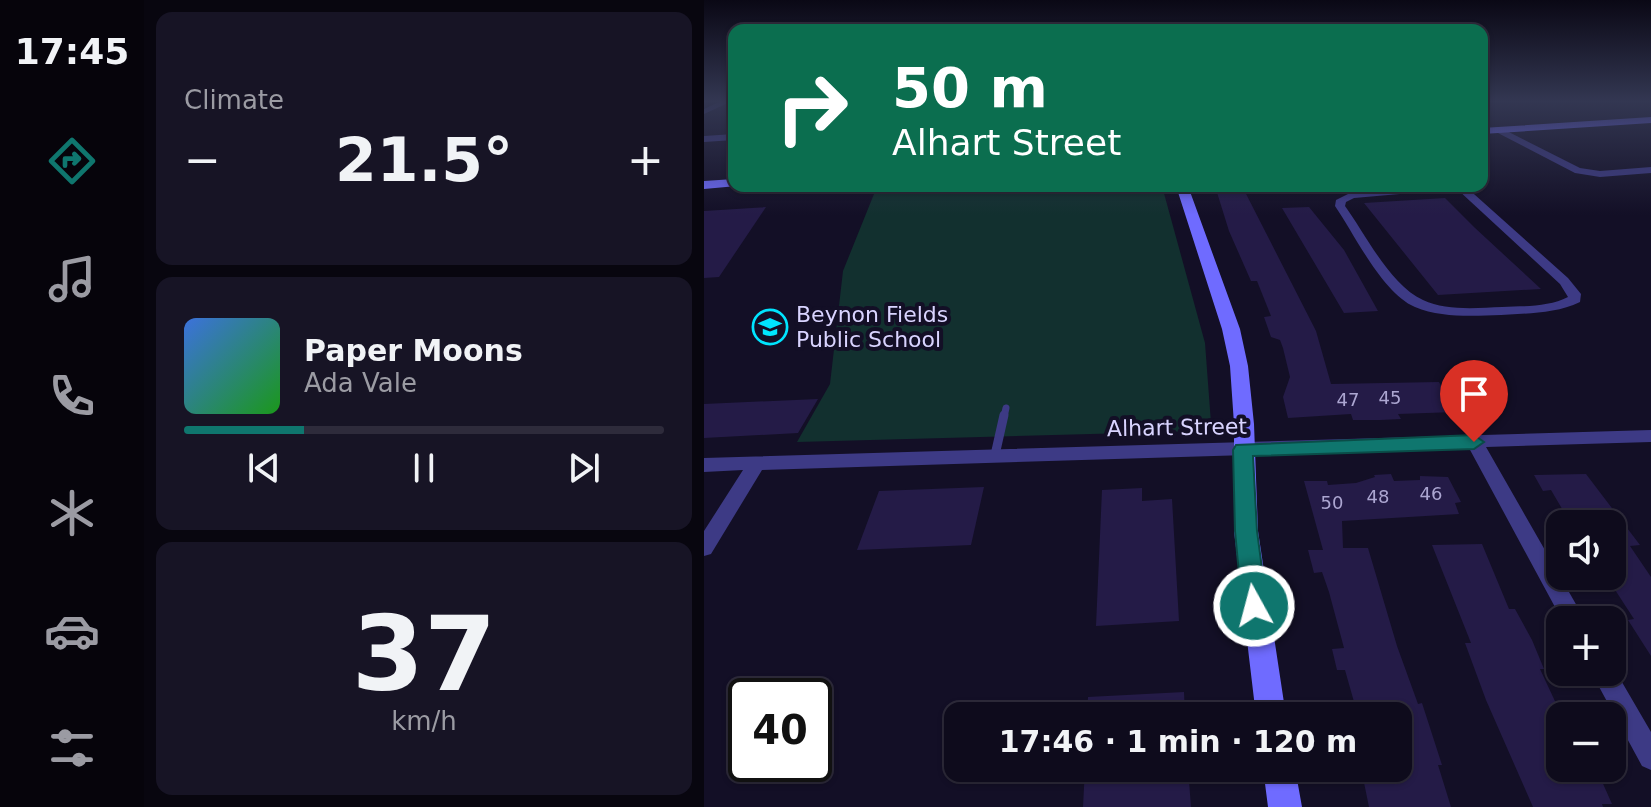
<!DOCTYPE html>
<html lang="en">
<head>
<meta charset="utf-8">
<style>
	:root { --surface:#0e0b1c; --page:#171425; --text:#f1f3f6; --muted:#9b9ba3; --line:#2e2b3b; --accent:#0f766e }
	body { margin:0; font-family:"DejaVu Sans",sans-serif; background:var(--page); color:var(--text); height:100vh; display:flex; flex-direction:column; font-size:30px; white-space:nowrap }
	* { box-sizing:border-box; margin:0 }
	p { font-size:26px; color:var(--muted) }
	.icon { flex:none; width:44px; height:44px; fill:none; stroke:currentColor; stroke-width:2; stroke-linecap:round; stroke-linejoin:round }
	.map { position:relative; flex:1; overflow:hidden }
	.details { display:flex; flex-direction:column; gap:12px; padding:12px; background:#08060f; width:560px }
	.details>* { flex:none }
	.guide { position:absolute; left:24px; top:24px; width:760px; height:168px; border-radius:16px; box-shadow:0 2px 6px #0004,0 0 0 2px var(--line); background:#0b6e4f; color:#fff; overflow:hidden }
	.fabs { position:absolute; left:842px; top:510px; display:grid; gap:16px }
	.fabs a { display:grid; place-items:center; width:80px; height:80px; border-radius:16px; background:var(--surface); box-shadow:0 2px 6px #0004,0 0 0 2px var(--line); font-size:40px }
	.speed { position:absolute; left:24px; top:678px; display:flex; gap:16px; font-size:40px; font-weight:700; text-align:center }
	.speed>* { display:grid; place-content:center; width:104px; height:104px; border-radius:50%; background:var(--surface); box-shadow:0 2px 6px #0004,0 0 0 2px var(--line); line-height:1 }
	.speed .limit { border:4px solid #111; border-radius:12px; background:#fff; color:#111 }
	.pin { position:absolute; display:grid; place-items:center; width:68px; height:68px; color:#fff; margin:-82px -34px; border-radius:50% 50% 50% 0; rotate:-45deg; box-shadow:0 0 8px #0007 }
	.pin .icon { rotate:45deg }
	.me { position:absolute; width:88px; margin:-44px; rotate:353deg; stroke-linejoin:round; filter:drop-shadow(0 0 6px #0008) }
	.turn { display:flex; align-items:center; gap:28px; height:168px; padding:0 32px; font-size:36px }
	.turn .icon { width:104px; height:104px; stroke-width:2.5 }
	.turn b { display:block; font-size:56px; line-height:68px }
	.big { font-size:60px; font-weight:700; line-height:1.1 }
	.details .widget { flex:1; display:flex; flex-direction:column; justify-content:center; gap:12px; min-width:0; padding:0 28px; border-radius:16px; background:var(--page) }
	.details .dial { align-items:center; gap:0 }
	.dial b { font-size:104px; line-height:1 }
	.song { display:flex; align-items:center; gap:24px }
	.cover { width:96px; height:96px; border-radius:12px; background:linear-gradient(135deg,hsl(220 70% 55%),hsl(120 70% 35%)) }
	.played { height:8px; border-radius:4px; background:linear-gradient(90deg,var(--accent) 25%,var(--line) 25%) }
	.keys { display:flex; justify-content:space-around; direction:ltr }
	.heat { display:flex; justify-content:space-between; align-items:center; font-size:44px; direction:ltr }
	.trip { position:absolute; left:240px; top:702px; width:468px; height:80px; border-radius:16px; background:var(--surface); box-shadow:0 2px 6px #0004,0 0 0 2px var(--line); font-weight:700; line-height:80px; text-align:center }
	main { display:flex; flex:1; min-height:0 }
	.menu { display:flex; flex-direction:column; width:144px; justify-content:space-around; align-items:center; background:#06040b; color:var(--muted) }
	.menu .icon { width:56px; height:56px }
	.menu .on { color:var(--accent) }
	.menu b { font-size:36px; color:var(--text) }
	.map>svg:first-child { display:block }
	.green { fill:#12302f }
	.building { fill:#241b47 }
	.lines { fill:none; stroke-linecap:round; stroke-linejoin:round }
	.lane-far1 { stroke:#3d3a85; stroke-width:7 }
	.lane { stroke:#3d3a85; stroke-width:9 }
	.street { fill:#3d3a85; fill-rule:evenodd }
	.secondary { fill:#6f6bff; fill-rule:evenodd }
	.route { fill:#0f766e; stroke:#0a4d48; stroke-width:2 }
	.labels { text-anchor:middle; stroke-width:8; stroke-linejoin:round; paint-order:stroke }
	.number-label { font-size:18px; fill:#aca6d1 }
	.poi-label { font-size:22px; fill:#d9d4ff; stroke:#130f26; text-anchor:start }
	.street-label { font-size:22px; fill:#d9d4ff; stroke:#130f26 }
</style>
</head>
<body>
<main>
<nav class="menu">
<b>17:45</b>
<svg class="icon on" aria-label="directions" viewBox="0 0 24 24"><path d="M12 3l9 9-9 9-9-9zM9 14v-3h6M13 9l2 2-2 2"/></svg>
<svg class="icon" aria-label="music" viewBox="0 0 24 24"><path d="M9 18V5l10-2v13"/><circle cx="6" cy="18" r="3"/><circle cx="16" cy="16" r="3"/></svg>
<svg class="icon" aria-label="phone" viewBox="0 0 24 24"><path d="M5 4h4l2 5-3 2q2 4 5 5l2-3 5 2v4C11 20 4 13 5 4z"/></svg>
<svg class="icon" aria-label="climate" viewBox="0 0 24 24"><path d="M12 3v18M4 7l16 10M4 17L20 7"/></svg>
<svg class="icon" aria-label="car" viewBox="0 0 24 24"><path d="M5 17H2v-5l4-1 3-4h7l3 4 3 1v5h-3M9 17h6M6 11h13"/><circle cx="7" cy="17" r="2"/><circle cx="17" cy="17" r="2"/></svg>
<svg class="icon" aria-label="filters" viewBox="0 0 24 24"><path d="M4 7h16M4 17h16"/><circle cx="9" cy="7" r="2"/><circle cx="15" cy="17" r="2"/></svg>
</nav>
<section class="details">
<div class="widget"><p>Climate</p>
<div class="heat"><a>−</a><b class="big">21.5°</b><a>+</a></div>
</div>
<div class="widget">
<div class="song"><i class="cover"></i><div><b>Paper Moons</b><p>Ada Vale</p></div></div>
<div class="played"></div>
<div class="keys"><svg class="icon" aria-label="previous" viewBox="0 0 24 24"><path d="M18 5L8 12l10 7zM5 5v14"/></svg><svg class="icon" aria-label="pause" viewBox="0 0 24 24"><path d="M8 5v14M16 5v14"/></svg><svg class="icon" aria-label="next" viewBox="0 0 24 24"><path d="M6 5l10 7-10 7zM19 5v14"/></svg></div>
</div>
<div class="widget dial"><b>37</b><p>km/h</p></div>
</section>
<div class="map">
<svg width="947" height="807" viewBox="0 0 947 807">
	<rect width="100%" height="100%" fill="#130f26"/>
	<!-- green -->
	<path class="green" d="M170 186H458L501 343 507 423 499 431 93 442 126 384 139 271 170 194Z"/>
	<!-- building -->
	<path class="building" d="M511 186H538L612 331 627 384 735 382 751 412 694 414 697 419 676 420H649L647 414 584 418 579 397 586 377 579 348 576 340 567 337 560 317 567 316 553 281H547L525 231Z
		M741 198 770 227 837 289 734 295 660 203Z
		M62 207 15 277 0 278V211Z
		M605 207 640 250 674 311 640 313 578 208Z
		M114 399 94 433 0 438V404Z
		M687 474 690 481 716 480V476L744 477 757 502 751 503 755 514 638 521 639 548H664L693 646 714 704 718 703 738 765H734L747 807H665L657 768H694V716H654L641 670H633L628 649 640 648 625 592 618 572 610 573 604 550H619L600 481H623L624 485 652 483 671 477 670 475Z
		M882 474 936 545 926 546 947 577V656L924 620 930 619 902 576H908V524H867L847 490 839 491 830 475Z
		M280 487 267 545 153 550 175 491Z
		M438 488V501L468 499 475 621 392 626 398 490Z
		M778 544 805 609H811L828 640 840 669H836L856 712V769L892 768 908 804H898L899 807H829L782 700 761 643H767L728 545Z
		M480 692 481 716H383L384 697Z
		M381 768H484L487 807H379Z"/>
	<g class="lines">
		<!-- lane-far1 -->
		<path class="lane-far1" d="M300 417 302 408"/>
		<!-- lane -->
		<path class="lane" d="M291 455 300 415"/>
		<!-- street -->
		<path class="street" d="M15 102H26L0 114V109Z
			M795 127 876 168 896 171 947 167V173L896 177 871 173 792 132V128Z
			M30 134V140L0 142V136Z
			M719 186H761L864 278 877 294 876 302C851 314 824 313 797 315 769 316 737 318 711 307 678 293 651 235 631 206L632 200 648 192ZM753 189 856 284 864 297C845 307 820 306 798 307 773 308 742 311 719 300 686 285 662 235 641 206L642 202 650 198Z
			M947 430V442L782 447 881 620H858L765 448 58 470 7 554 0 556V531L39 470 0 472V458Z
			M908 665 947 732V770L938 766 887 672H908Z"/>
		<!-- secondary -->
		<path class="secondary" d="M947 117V123L778 134V128Z
			M30 179V186H33L0 189V181Z
			M472 186H484L536 329 544 366 550 424 554 531 582 716H552L530 531V424L526 366 518 329Z
			M559 768H591L598 807H564Z"/>
	</g>
	<!-- sky -->
	<linearGradient id="sky" x2="0" y2="1"><stop stop-color="#0a0815"/><stop offset="0.47" stop-color="#333752"/><stop offset="1" stop-color="#333752" stop-opacity="0"/></linearGradient>
	<rect width="947" height="215" fill="url(#sky)"/>
	<!-- route -->
	<path class="route" d="M770 435 780 442 770 449 549 456 553 531 563 606 559 614 550 617 542 614 538 606 531 531 529 450 532 445Z"/>
	<!-- icons -->
	<defs>
		<g id="school-ring" transform="scale(1.8)"><circle r="9.5" fill="#130f26" stroke="#00e5ff" stroke-width="1.5"/><path d="M0-5L7-2L0 1L-7-2ZM-4 1L0 2.5L4 1V4Q0 6-4 4Z" fill="#00e5ff"/></g>
	</defs>
	<g fill-rule="evenodd">
		<use href="#school-ring" x="66" y="327"/>
	</g>
	<g class="labels">
		<!-- number labels -->
		<g class="number-label">
			<text x="686" y="404">45</text>
			<text x="644" y="406">47</text>
			<text x="727" y="500">46</text>
			<text x="674" y="503">48</text>
			<text x="628" y="509">50</text>
		</g>
		<!-- poi labels -->
		<g class="poi-label">
			<text x="92" y="322">Beynon Fields<tspan x="92" dy="25">Public School</tspan></text>
		</g>
		<!-- street labels -->
		<g class="street-label">
			<text transform="translate(473 427) rotate(-1)" y="8">Alhart Street</text>
		</g>
	</g>
</svg>
<div class="fabs">
<a><svg class="icon" aria-label="sound" viewBox="0 0 24 24"><path d="M4 9h4l5-4v14l-5-4H4zM17 9q2 3 0 6"/></svg></a>
<a>+</a>
<a>−</a>
</div>
<div class="speed"><div class="limit">40</div></div>
<div class="pin" style="left:770px;top:442px;background:#d93025"><svg class="icon" aria-label="arrive" viewBox="0 0 24 24"><path d="M6 21V4h12l-3 4 3 4H6"/></svg></div>
<svg class="me" style="left:550px;top:606px" viewBox="-20 -20 40 40"><circle r="17" fill="#0f766e" stroke="#fff" stroke-width="3"/><path d="M0-11L8 9 0 5-8 9z" fill="#fff"/></svg>
<div class="trip">17:46 · 1 min · 120 m</div>
<div class="guide">
<div class="turn"><svg class="icon" aria-label="right" viewBox="0 0 24 24"><path d="M7 20v-9h11M14 6l5 5-5 5"/></svg><div><b>50 m</b>Alhart Street</div></div>
</div>
</div>
</main>
</body>
</html>
